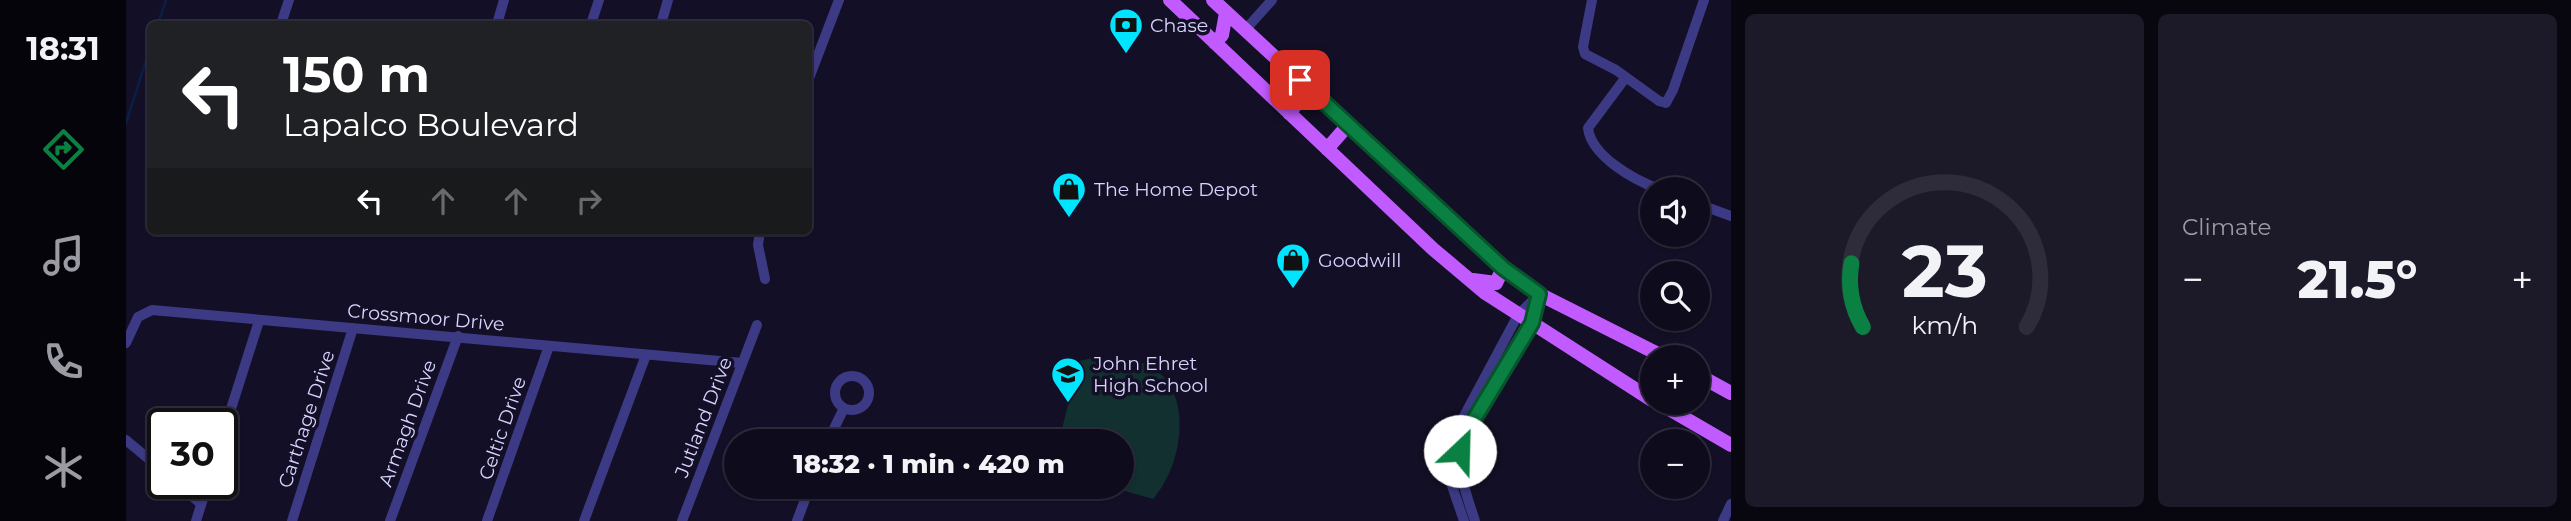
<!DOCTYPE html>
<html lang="en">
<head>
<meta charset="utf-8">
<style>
	:root { --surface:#0e0b1c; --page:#1c1929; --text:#f1f3f6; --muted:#9b9ba3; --line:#2e2b3b; --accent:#0b8043 }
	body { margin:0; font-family:Montserrat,sans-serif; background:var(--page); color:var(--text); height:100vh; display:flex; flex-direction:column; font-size:26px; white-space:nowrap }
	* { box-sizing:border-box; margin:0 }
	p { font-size:23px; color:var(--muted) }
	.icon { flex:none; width:38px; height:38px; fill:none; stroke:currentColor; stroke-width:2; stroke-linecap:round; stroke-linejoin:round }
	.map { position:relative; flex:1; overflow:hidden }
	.side { display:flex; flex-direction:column; gap:14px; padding:14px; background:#08060f; width:840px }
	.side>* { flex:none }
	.guide { position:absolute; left:21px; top:21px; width:665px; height:214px; border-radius:10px; box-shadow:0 2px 5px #0004,0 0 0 2px var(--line); background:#202124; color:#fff; overflow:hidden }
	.fabs { position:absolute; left:1514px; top:177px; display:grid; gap:14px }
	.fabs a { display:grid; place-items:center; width:70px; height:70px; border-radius:50%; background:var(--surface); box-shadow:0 2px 5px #0004,0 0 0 2px var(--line); font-size:35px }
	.speed { position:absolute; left:21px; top:408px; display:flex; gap:14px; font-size:35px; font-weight:700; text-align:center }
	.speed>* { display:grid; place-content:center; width:91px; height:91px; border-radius:50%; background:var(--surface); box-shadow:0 2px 5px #0004,0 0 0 2px var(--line); line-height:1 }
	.speed .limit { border:4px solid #111; border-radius:10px; background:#fff; color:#111 }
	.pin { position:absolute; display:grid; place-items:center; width:60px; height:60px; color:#fff; margin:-30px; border-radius:14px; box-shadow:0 4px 10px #0006 }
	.me { position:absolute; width:77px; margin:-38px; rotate:24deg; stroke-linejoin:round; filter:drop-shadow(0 0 5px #0008) }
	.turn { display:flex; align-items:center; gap:24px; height:147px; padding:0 21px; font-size:32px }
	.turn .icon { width:91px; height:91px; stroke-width:2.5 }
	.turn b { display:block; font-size:49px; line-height:60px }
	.lanes { display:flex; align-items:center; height:66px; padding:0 21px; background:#0003; justify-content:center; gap:35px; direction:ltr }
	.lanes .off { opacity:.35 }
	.big { font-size:52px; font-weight:800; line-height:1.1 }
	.side .tile { flex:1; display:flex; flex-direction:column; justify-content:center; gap:10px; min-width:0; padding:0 24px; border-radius:10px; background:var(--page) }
	.side .dial { align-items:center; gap:0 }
	.dial svg { height:182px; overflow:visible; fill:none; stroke:var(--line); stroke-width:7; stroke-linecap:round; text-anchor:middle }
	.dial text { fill:var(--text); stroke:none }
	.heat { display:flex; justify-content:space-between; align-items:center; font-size:38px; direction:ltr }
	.side .tiles { flex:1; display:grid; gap:14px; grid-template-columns:repeat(2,1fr) }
	.trip { position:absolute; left:598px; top:429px; width:410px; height:70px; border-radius:35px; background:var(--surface); box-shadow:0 2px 5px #0004,0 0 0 2px var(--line); font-weight:800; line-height:70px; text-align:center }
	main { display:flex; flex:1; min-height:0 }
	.dock { display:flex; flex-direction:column; width:126px; justify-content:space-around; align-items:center; background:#06040b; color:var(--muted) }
	.dock .icon { width:49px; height:49px }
	.dock .current { color:var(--accent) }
	.dock b { font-size:32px; color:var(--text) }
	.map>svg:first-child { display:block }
	.grass { fill:#12302f }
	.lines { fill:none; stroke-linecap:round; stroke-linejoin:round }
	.stream { stroke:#0a1f44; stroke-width:2.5 }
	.minor { stroke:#3d3a85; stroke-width:10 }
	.major { stroke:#c25bff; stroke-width:14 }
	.route-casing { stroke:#07532c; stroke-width:18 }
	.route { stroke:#0b8043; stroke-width:12 }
	.labels { text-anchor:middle; stroke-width:7; stroke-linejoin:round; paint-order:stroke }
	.poi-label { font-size:19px; fill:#d9d4ff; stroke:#130f26; text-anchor:start }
	.street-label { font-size:19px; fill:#d9d4ff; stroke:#130f26 }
</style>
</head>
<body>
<main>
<nav class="dock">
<b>18:31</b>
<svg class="icon current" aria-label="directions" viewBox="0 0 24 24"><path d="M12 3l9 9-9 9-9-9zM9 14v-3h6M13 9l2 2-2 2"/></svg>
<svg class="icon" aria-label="music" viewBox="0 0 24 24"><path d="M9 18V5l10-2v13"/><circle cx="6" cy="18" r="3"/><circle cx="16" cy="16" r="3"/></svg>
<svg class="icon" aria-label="phone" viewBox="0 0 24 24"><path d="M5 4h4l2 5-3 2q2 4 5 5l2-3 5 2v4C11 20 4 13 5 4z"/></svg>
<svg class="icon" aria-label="climate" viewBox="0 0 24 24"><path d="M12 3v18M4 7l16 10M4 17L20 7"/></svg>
</nav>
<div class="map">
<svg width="1605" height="521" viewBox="0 0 1605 521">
	<rect width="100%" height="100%" fill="#130f26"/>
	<!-- grass -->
	<path class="grass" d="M966 358C984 360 1011 358 1026 367 1069 394 1056 467 1027 499L985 487 996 486V441H933L953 361Z"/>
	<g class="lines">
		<!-- stream -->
		<path class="stream" d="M32 24 40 0
			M0 123 24 48"/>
		<!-- minor -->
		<path class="minor" d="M1466 0 1457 47 1459 54 1490 70 1533 101 1540 103 1547 90 1578 0
			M155 24 163 0
			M371 24 378 0
			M465 24 473 0
			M535 24 542 0
			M1119 30 1146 0
			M1500 77 1462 128C1465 156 1508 180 1533 189
			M682 81 713 0
			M1572 204 1605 216
			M634 231 632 245 639 279
			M0 343 12 317 26 310 616 363
			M709 393a17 17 0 1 1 34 0a17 17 0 1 1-34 0Z
			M96 437 133 321
			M0 440 37 471
			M702 441 718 408
			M51 483 75 504
			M70 521 82 483
			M166 521 227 328
			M264 521 332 336
			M361 521 423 346
			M458 521 520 355
			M556 521 631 325
			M671 521 684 486
			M1338 521 1324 480 1323 444 1392 315 1413 294
			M1349 521C1338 487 1328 466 1341 431L1406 323 1412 297
			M1597 521 1605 504"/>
		<!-- major -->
		<path class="major" d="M1044 0 1307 249 1358 292 1526 400
			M1087 0 1377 268 1413 294 1538 357
			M1089 43 1096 35 1100 13
			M1163 113 1183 89
			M1201 149 1222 125
			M1347 280 1370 283 1377 268
			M1572 375 1605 393
			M1531 402 1605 445"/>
	</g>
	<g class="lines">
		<!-- route casing -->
		<g class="route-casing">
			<path id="route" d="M1174 80 1377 268 1413 294 1406 323 1341 431 1334 451"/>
		</g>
		<!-- route -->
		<use href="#route" class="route"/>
	</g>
	<!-- icons -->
	<defs>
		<g id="bank-pin" transform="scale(1.75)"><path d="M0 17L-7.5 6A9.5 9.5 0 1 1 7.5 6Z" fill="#00e5ff" stroke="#130f26"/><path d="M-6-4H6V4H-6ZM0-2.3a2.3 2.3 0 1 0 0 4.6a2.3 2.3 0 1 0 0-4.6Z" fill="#111"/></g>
		<g id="shop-pin" transform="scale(1.75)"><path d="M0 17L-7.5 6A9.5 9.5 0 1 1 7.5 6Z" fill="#00e5ff" stroke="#130f26"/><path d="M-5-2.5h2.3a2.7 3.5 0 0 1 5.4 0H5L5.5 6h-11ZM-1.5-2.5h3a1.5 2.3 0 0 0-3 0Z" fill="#111"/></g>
		<g id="school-pin" transform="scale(1.75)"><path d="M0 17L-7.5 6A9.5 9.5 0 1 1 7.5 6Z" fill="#00e5ff" stroke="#130f26"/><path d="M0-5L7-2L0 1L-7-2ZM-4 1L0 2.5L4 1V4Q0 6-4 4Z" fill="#111"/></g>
	</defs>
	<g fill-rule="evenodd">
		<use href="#bank-pin" x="1000" y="25"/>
		<use href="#shop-pin" x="943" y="189"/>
		<use href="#shop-pin" x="1167" y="260"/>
		<use href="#school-pin" x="942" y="374"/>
	</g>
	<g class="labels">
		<!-- poi labels -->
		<g class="poi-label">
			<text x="1024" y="32">Chase</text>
			<text x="968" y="196">The Home Depot</text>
			<text x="1192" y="267">Goodwill</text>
			<text x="967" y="370">John Ehret<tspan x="967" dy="22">High School</tspan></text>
		</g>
		<!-- street labels -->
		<g class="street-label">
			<text transform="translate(300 317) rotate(5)" y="7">Crossmoor Drive</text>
			<text transform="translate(577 417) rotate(-69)" y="7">Jutland Drive</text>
			<text transform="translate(180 419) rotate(-72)" y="7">Carthage Drive</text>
			<text transform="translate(281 423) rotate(-70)" y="7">Armagh Drive</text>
			<text transform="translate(376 428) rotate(-71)" y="7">Celtic Drive</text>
		</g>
	</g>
</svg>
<div class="fabs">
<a><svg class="icon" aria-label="sound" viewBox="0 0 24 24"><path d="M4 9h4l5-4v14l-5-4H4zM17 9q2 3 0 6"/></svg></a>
<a><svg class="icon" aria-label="search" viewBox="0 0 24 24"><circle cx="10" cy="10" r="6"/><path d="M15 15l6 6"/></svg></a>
<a>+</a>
<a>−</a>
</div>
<div class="speed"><div class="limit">30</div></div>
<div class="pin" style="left:1174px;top:80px;background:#d93025"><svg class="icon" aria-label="arrive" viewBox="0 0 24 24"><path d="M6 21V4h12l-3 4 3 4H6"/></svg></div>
<svg class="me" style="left:1334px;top:451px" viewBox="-20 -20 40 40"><circle r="19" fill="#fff"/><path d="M0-13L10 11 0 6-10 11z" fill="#0b8043"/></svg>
<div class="trip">18:32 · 1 min · 420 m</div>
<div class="guide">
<div class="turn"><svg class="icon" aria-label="left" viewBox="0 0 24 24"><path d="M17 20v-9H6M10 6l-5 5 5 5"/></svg><div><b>150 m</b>Lapalco Boulevard</div></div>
<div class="lanes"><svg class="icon" aria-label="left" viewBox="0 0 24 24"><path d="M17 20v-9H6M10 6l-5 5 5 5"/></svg><svg class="icon off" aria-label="ahead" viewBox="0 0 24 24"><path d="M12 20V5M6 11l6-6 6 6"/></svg><svg class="icon off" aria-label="ahead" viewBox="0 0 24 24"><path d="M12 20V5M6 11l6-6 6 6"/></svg><svg class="icon off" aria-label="right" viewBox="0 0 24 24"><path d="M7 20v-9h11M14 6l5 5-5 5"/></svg></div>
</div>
</div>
<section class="side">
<div class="tiles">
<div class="tile dial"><svg viewBox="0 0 100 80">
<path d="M14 69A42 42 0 1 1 86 69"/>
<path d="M14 69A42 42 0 0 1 9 41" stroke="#0b8043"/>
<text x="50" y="56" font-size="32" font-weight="700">23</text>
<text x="50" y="72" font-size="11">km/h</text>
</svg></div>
<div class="tile"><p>Climate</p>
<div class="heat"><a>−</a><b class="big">21.5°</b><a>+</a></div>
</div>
</div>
</section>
</main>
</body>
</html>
